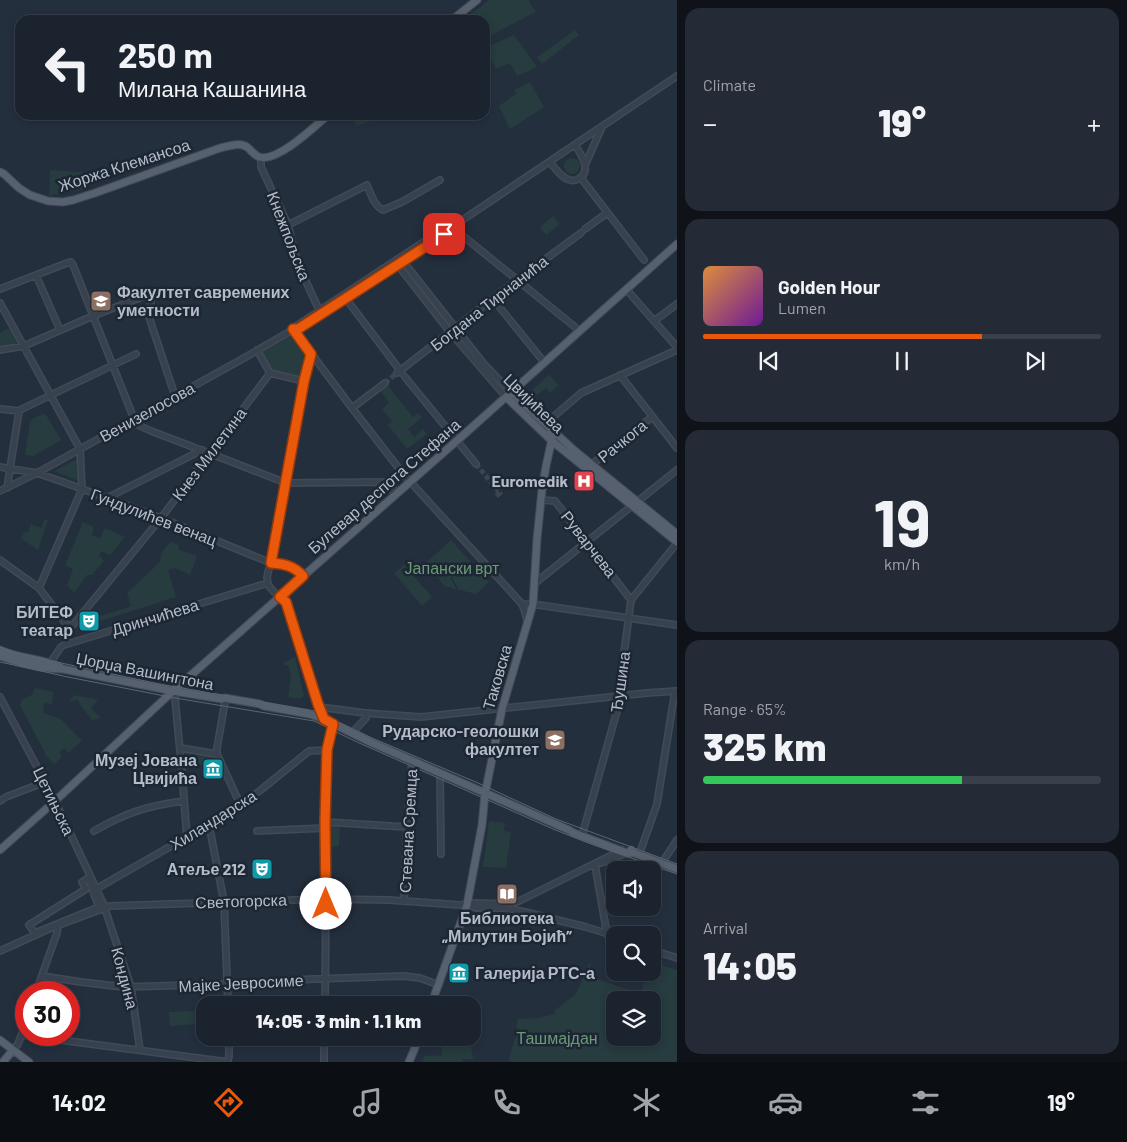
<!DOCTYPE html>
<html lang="en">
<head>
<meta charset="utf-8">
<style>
	:root { --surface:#1b232e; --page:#242b36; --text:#f1f3f6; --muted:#a0a4aa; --line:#39404a; --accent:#ea580c }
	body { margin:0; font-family:Barlow,sans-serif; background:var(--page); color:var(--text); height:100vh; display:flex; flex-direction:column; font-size:19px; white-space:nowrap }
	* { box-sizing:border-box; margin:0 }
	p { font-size:16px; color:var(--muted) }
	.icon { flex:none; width:28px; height:28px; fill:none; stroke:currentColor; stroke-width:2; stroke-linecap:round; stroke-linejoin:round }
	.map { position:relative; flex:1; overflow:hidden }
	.details { display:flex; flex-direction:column; gap:8px; padding:8px; background:#0f1319; width:450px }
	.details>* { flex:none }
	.guide { position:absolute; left:15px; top:15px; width:475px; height:105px; border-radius:15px; box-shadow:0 2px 8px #0003,0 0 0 1px var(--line); background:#1b232e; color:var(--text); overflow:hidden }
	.controls { position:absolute; left:606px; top:861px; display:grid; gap:10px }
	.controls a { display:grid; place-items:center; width:55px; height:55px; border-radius:10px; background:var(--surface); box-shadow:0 2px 8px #0003,0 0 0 1px var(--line); font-size:25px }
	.speed { position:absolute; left:15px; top:981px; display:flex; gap:10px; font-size:25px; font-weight:700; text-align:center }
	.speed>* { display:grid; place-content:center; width:65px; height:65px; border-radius:50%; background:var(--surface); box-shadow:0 2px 8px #0003,0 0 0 1px var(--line); line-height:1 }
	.speed .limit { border:8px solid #d22; background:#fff; color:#111 }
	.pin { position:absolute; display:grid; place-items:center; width:42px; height:42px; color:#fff; margin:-21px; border-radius:10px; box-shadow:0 2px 8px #0006 }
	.me { position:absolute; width:55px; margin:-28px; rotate:0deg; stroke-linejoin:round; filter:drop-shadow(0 0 4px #0008) }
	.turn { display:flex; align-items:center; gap:18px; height:105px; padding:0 20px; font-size:22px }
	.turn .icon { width:65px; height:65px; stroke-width:2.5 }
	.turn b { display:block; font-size:35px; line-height:42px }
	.big { font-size:38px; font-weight:800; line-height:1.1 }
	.details .widget { flex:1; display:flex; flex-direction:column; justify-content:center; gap:8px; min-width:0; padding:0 18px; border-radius:15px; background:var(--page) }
	.details .dial { align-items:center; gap:0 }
	.dial b { font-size:65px; line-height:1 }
	.song { display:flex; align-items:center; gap:15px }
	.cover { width:60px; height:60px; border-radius:8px; background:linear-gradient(135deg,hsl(30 70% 55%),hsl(280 70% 35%)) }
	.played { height:5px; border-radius:2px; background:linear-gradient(90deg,var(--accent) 70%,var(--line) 70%) }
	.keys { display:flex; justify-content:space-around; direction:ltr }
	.heat { display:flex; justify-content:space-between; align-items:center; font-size:28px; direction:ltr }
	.charge { height:8px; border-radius:4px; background:linear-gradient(90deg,#34c759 65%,var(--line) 0) }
	.trip { position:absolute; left:196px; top:996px; width:285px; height:50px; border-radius:15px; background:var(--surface); box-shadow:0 2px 8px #0003,0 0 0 1px var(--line); font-weight:800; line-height:50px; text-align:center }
	.menu { display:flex; height:80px; justify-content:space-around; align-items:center; background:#0b0e12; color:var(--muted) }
	.menu .icon { width:35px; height:35px }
	.menu .selected { color:var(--accent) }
	.menu b { font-size:22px; color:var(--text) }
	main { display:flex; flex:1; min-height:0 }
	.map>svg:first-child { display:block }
	.green { fill:#263c3f; fill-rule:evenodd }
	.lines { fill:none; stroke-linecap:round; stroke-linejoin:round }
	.stream { stroke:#17263c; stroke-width:1 }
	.minor-tunnel { stroke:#3a4453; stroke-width:5; stroke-dasharray:5 2.5; stroke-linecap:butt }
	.minor-casing { stroke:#414a57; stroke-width:8 }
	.major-casing { stroke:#414a57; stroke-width:9 }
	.minor { stroke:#38414e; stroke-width:5 }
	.major { stroke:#56606e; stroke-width:7 }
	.tram { stroke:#5a6575; stroke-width:1 }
	.route-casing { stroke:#983908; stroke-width:12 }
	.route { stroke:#ea580c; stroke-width:9 }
	.labels { text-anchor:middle; stroke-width:5; stroke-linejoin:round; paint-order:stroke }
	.street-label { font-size:16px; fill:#b4bcc9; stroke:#1d2633 }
	.poi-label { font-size:16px; font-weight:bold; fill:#b4bcc9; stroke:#1d2633; text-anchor:end }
	.park-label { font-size:16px; fill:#6b9a76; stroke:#1d2633 }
</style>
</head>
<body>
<main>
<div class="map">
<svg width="677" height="1062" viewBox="0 0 677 1062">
	<rect width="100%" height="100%" fill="#242f3e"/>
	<!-- green -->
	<path class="green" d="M489 0H530L529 2 536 12 485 38V20H463Z
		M575 30 579 35 542 64 537 57Z
		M514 35 537 67 517 76 510 63 496 69 485 48Z
		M530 82 544 107 510 129 499 106 517 93 514 90Z
		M352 115H378L379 118 356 126Z
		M564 166a8 8 0 1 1 16 0a8 8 0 1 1-16 0Z
		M50 170 82 172 86 188 49 196Z
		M553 216 560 224 546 235 540 227Z
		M9 328 18 345 0 348V333Z
		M293 335 307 352 302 376 272 370 261 353Z
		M549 375 559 385 550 393 546 388 535 396 539 402 533 407 524 397Z
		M388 386 413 417 418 413 422 418 408 429 414 437 423 429 427 434 407 449 388 425 392 421 382 409 389 403 381 391Z
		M43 414 46 415 61 440 33 456 25 455 30 422 34 418Z
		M77 459 78 481 54 471Z
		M45 519 48 520 38 550 21 538 24 532 28 533 31 524 41 528Z
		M83 522 94 527 92 535 100 538 105 528 125 537 110 555 101 551 99 555 104 561 92 575H87L74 593 67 585 73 569 65 565Z
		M451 540 489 582 476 594 444 586 427 562Z
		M170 542 179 545 178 549 197 556 190 575 175 568 168 570 176 597 94 623V618L98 614 101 616 131 606 127 593 160 562 162 552Z
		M404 565 432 597 422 606 394 573Z
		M295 657 304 696 299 699 288 697 291 676 288 665H285L283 663Z
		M35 688 53 692 52 704 44 703 43 713 61 719 82 741 68 753 64 748 59 752 62 757 54 764 47 757 20 705 22 700 33 694Z
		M74 695 98 700 91 708 101 718 92 720 77 700 69 702Z
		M185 752 212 757 214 762 184 768 183 759 186 758Z
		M489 821 505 823 504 831 511 832 506 868 483 867Z
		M330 827H340L339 846 329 847Z
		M590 962 592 977 640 994 647 973 652 972 653 962 677 970V1062H511L509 1058 516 1036 517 1021 518 1019 538 1018 555 1014V1010L576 994ZM615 1000H652V1038H615Z
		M196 1011V1024L170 1026 169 1012Z
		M442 1046 471 1047 473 1059H462V1062H422L425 1056 442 1055Z"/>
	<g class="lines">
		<!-- stream -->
		<path class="stream" d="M448 573 450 570 453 568
			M451 578 457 588"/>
		<!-- minor-tunnel -->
		<path class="minor-tunnel" d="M385 383 397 373
			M476 464 500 493 496 496"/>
		<!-- minor casing -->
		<g class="minor-casing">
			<path id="minor" d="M261 157V167L288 225 298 264 320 312
				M550 162C555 168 560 176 567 179 571 181 575 181 578 179 593 172 581 154 575 145
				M585 165 602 127
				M581 178 644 260
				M288 225 367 185C371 194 374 206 383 210L402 202 440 180
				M452 227 575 327
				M585 229 607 213
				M402 260 484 364 511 392
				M397 264 450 332 506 397
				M36 275 60 330
				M0 289 67 263 71 262 73 265 136 424 151 431 214 455 286 483 387 482C394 484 394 490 393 496
				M626 289 677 347
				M344 296 402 373
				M493 299 544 362
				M0 303 80 449 82 489 39 588
				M654 321 677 304
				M293 329 352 408 404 475 522 604 525 612 527 620
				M293 329 296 326 428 239 443 232
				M0 350 24 346 93 316 147 295 151 297V300L149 317 175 396
				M257 350 270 373 304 381
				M311 354 304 381 271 563 268 572 267 578 268 583 269 586 274 592 286 602 318 704 324 719
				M397 373 517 280 581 233
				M620 375 677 448
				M405 377 476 464
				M352 408 385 383
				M0 409 19 411 22 409 136 354
				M551 430 550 422 552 418 581 393 677 350
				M591 465 652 417
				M0 467 37 473 63 482 161 518 271 563 291 566 303 576
				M7 488 19 411
				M0 491 37 473 244 358 289 332 293 329H298L308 323 436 240 452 227 677 76
				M107 498 202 450
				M541 500 555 501 631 600
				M0 560 39 588 67 625 69 626 73 625 161 518 270 373
				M535 583 677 470
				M522 604 539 605 677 625
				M50 663 61 647 64 645 268 583
				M173 691 175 698 182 772 187 838
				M0 697 55 801 103 903 131 987 140 1050
				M225 702 217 748V754L241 806
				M319 707 365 713 421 717 647 693 677 691
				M352 733 366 718 367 713
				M180 748 217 754
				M440 773 441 854
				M0 801 6 797 45 782
				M325 822 407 827
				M209 825 224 902 228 1005
				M94 831C108 823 122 816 137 811 152 806 168 803 184 801
				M257 831 325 828
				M583 832 619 704V692L631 600 677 543
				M639 855 657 804 675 691
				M601 863 626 853
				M662 863 677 840
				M595 865 607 934
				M88 878 99 907 35 933 29 925 86 889 82 882Z
				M96 889 241 806 309 751 327 750
				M404 901 407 827 412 760
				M513 904 622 850
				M467 905 476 908H504L525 912 586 927 615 936
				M652 950 677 958
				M0 951 51 928 110 906 326 899 389 900 460 905 477 903 508 904 514 903
				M42 976 81 982 123 987 227 984 313 979 404 976 420 978 439 985
				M36 992 57 933 58 925
				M325 1005 326 899 325 822 327 750 333 724
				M22 1035 228 1062
				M13 1050 18 1044 26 1023
				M227 1062 229 1057V1038
				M324 1062V1038"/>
		</g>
		<!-- major casing -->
		<g class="major-casing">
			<path id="major" d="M452 20 477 0
				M0 172 4 174 19 188 30 195 48 201 63 202 73 200 95 193 220 148C229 146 239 142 247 147 251 150 254 155 259 157 277 163 315 126 328 115
				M511 392 575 451 677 534
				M506 397 552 441 677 542
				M0 650C19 659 41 658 60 667
				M0 656C20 663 42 669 63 669L173 691 222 699 225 698 260 704 264 706 309 714 324 719 370 742 569 830 574 833 627 853H634
				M0 850 55 801 173 691 469 430 677 244
				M631 850 634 853 677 869
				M431 1005 467 905 482 825 485 794 502 709 533 604 537 539 542 490 546 466 552 439 551 430
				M0 1040 29 1062
				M3 1062 13 1050
				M409 1062 419 1038"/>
		</g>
		<!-- minor -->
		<use href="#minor" class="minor"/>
		<!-- major -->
		<use href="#major" class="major"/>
		<!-- tram -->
		<path class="tram" d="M0 647 17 653 52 661 159 684 315 711 372 738 478 783 556 819 677 864
			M0 662 68 677 175 698 314 721 357 742 553 829 591 844 677 874"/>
	</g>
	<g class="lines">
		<!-- route casing -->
		<g class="route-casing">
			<path id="route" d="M326 904 325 822 327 750 333 724 324 719 318 704 286 602 280 597 303 576C294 566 285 564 271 563L304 381 311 354 293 329H298L436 240 444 234"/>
		</g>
		<!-- route -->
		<use href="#route" class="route"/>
	</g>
	<!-- icons -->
	<defs>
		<g id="university-square" transform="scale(1.125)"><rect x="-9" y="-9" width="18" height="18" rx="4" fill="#8d6e63" stroke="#1d2633"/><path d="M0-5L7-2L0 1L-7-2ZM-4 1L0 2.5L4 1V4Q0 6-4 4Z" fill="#fff"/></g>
		<g id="hospital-square" transform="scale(1.125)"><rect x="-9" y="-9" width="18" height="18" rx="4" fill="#e0444e" stroke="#1d2633"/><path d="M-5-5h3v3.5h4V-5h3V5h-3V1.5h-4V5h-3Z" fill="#fff"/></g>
		<g id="theatre-square" transform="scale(1.125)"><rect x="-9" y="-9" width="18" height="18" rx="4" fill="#0f9aa8" stroke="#1d2633"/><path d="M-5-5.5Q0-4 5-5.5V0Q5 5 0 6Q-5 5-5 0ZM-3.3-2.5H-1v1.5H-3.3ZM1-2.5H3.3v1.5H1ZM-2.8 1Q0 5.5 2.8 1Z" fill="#fff"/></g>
		<g id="museum-square" transform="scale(1.125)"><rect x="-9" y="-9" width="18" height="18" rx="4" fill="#0f9aa8" stroke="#1d2633"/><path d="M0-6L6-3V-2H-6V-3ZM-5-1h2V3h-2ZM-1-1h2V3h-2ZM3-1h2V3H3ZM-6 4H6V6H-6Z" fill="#fff"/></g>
		<g id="library-square" transform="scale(1.125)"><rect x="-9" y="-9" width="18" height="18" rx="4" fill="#8d6e63" stroke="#1d2633"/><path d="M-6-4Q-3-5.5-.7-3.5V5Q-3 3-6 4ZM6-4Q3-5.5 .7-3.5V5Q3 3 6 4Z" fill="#fff"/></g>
	</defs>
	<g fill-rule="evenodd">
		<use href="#university-square" x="101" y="301"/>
		<use href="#hospital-square" x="584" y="481"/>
		<use href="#theatre-square" x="89" y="621"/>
		<use href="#university-square" x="555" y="740"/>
		<use href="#museum-square" x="213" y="769"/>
		<use href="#theatre-square" x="262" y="869"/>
		<use href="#library-square" x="507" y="894"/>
		<use href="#museum-square" x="459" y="973"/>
	</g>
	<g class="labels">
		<!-- street labels -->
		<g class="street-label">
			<text transform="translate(124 165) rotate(-18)" y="6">Жоржа Клемансоа</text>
			<text transform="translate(289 236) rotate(69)" y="6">Кнежпољска</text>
			<text transform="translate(489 303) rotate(-38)" y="6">Богдана Тирнанића</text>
			<text transform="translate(534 403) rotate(44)" y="6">Цвијићева</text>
			<text transform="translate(147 412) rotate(-29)" y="6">Венизелосова</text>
			<text transform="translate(622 441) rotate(-39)" y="6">Рачкога</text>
			<text transform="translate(209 454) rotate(-53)" y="6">Кнез Милетина</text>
			<text transform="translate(384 486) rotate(-41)" y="6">Булевар деспота Стефана</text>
			<text transform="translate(154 517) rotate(21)" y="6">Гундулићев венац</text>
			<text transform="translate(589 544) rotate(52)" y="6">Руварчева</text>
			<text transform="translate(155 617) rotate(-17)" y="6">Дринчићева</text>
			<text transform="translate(145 671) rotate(11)" y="6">Џорџа Вашингтона</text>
			<text transform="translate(497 677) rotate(-74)" y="6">Таковска</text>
			<text transform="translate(620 682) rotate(-82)" y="6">Ђушина</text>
			<text transform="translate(54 801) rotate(64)" y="6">Цетињска</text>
			<text transform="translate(213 820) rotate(-32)" y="6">Хиландарска</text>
			<text transform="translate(408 831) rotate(-87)" y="6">Стевана Сремца</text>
			<text transform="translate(241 901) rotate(-2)" y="6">Светогорска</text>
			<text transform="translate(125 978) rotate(75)" y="6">Кондина</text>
			<text transform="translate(241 983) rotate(-3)" y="6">Мајке Јевросиме</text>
		</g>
		<!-- poi labels -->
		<g class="poi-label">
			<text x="117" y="298" text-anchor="start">Факултет савремених<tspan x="117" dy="18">уметности</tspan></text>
			<text x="568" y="487">Euromedik</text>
			<text x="73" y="618">БИТЕФ<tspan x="73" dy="18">театар</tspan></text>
			<text x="539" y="737">Рударско-геолошки<tspan x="539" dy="18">факултет</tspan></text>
			<text x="197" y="766">Музеј Јована<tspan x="197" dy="18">Цвијића</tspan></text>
			<text x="246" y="875">Атеље 212</text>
			<text x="507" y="924" text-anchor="middle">Библиотека<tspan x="507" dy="18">„Милутин Бојић”</tspan></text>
			<text x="475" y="979" text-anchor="start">Галерија РТС-а</text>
		</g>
		<!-- park labels -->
		<g class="park-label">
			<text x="452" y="574">Јапански врт</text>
			<text x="557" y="1044">Ташмајдан</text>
		</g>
	</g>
</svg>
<div class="controls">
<a><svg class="icon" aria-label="sound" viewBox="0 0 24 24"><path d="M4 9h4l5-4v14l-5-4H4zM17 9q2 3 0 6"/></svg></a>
<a><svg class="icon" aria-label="search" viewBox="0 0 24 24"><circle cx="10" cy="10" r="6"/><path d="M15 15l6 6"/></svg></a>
<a><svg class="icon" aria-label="layers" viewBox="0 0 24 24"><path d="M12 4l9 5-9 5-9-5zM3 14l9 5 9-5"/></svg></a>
</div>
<div class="speed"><div class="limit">30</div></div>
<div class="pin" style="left:444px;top:234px;background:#d93025"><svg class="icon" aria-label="arrive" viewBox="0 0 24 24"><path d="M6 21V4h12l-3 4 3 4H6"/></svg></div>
<svg class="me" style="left:326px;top:904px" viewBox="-20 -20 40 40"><circle r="19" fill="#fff"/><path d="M0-13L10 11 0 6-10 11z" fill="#ea580c"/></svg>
<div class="trip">14:05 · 3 min · 1.1 km</div>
<div class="guide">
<div class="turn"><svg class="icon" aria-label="left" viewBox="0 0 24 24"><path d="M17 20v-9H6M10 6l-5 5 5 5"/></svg><div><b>250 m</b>Милана Кашанина</div></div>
</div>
</div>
<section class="details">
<div class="widget"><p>Climate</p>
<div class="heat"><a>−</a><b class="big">19°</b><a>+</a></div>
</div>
<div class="widget">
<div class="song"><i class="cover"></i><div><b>Golden Hour</b><p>Lumen</p></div></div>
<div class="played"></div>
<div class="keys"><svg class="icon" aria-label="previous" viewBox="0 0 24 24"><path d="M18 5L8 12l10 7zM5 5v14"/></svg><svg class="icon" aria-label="pause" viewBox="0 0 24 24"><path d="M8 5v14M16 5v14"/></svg><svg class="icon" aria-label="next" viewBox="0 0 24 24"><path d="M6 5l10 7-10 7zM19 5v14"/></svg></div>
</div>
<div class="widget dial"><b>19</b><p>km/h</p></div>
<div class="widget"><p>Range · 65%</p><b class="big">325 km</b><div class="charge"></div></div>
<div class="widget"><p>Arrival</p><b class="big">14:05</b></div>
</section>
</main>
<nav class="menu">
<b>14:02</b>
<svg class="icon selected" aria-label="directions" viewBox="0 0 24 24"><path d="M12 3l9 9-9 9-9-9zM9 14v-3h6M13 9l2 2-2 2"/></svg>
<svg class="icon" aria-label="music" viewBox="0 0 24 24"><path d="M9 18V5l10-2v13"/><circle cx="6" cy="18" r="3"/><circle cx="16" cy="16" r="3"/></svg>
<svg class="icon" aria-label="phone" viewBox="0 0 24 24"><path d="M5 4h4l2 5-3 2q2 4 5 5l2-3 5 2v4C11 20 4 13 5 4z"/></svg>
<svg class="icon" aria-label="climate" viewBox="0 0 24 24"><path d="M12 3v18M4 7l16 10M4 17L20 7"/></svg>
<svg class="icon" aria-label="car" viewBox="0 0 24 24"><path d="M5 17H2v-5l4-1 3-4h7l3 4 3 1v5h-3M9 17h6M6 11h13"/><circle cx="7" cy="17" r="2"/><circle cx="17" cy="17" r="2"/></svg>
<svg class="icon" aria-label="filters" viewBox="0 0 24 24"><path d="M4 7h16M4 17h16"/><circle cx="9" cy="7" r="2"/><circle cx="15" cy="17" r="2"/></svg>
<b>19°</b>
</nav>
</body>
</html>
